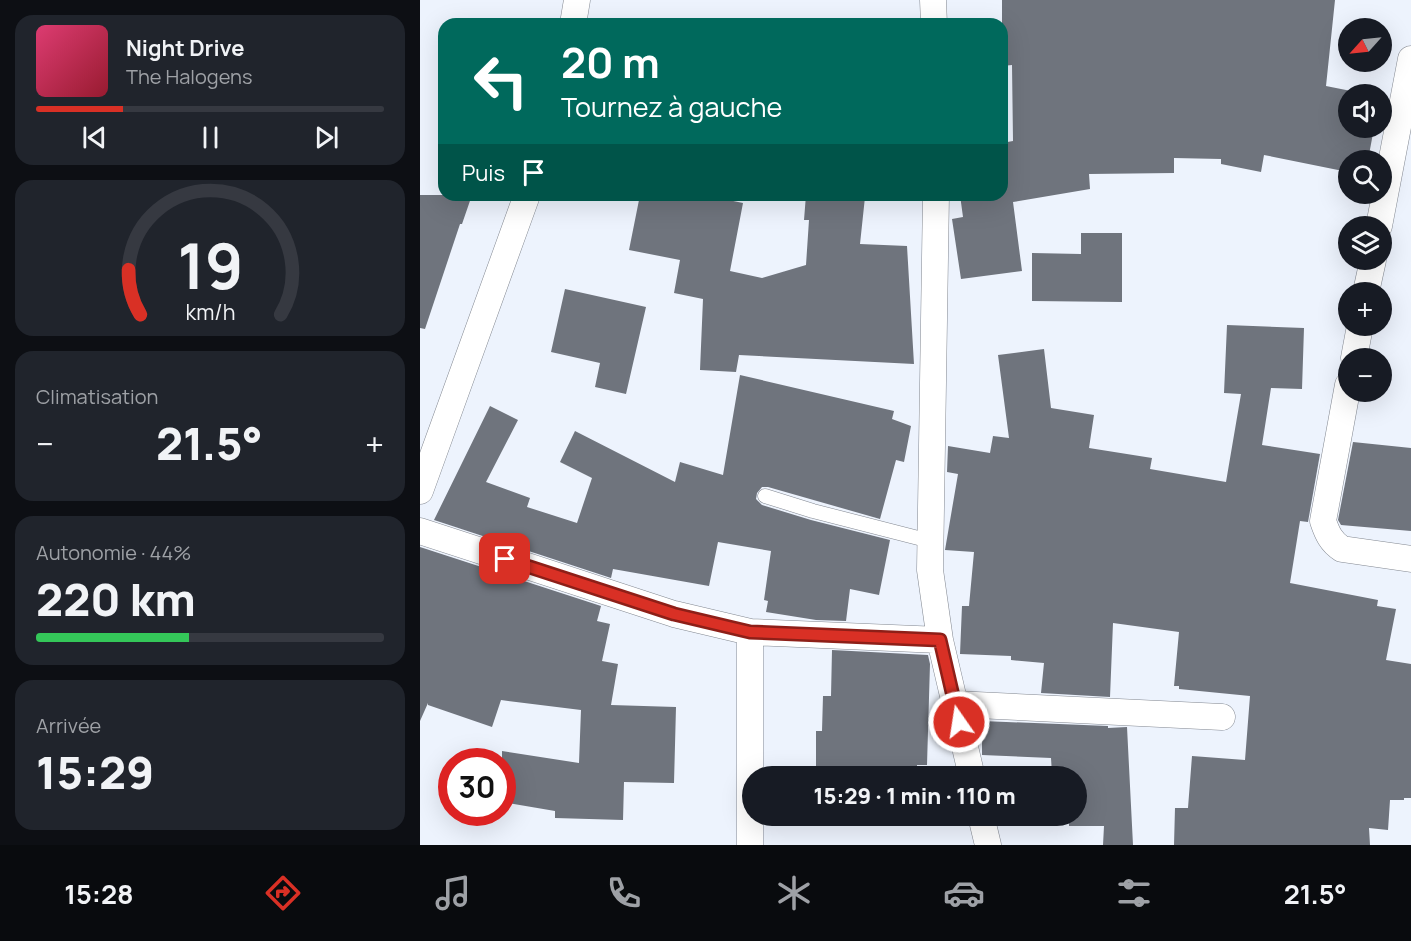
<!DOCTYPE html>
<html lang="fr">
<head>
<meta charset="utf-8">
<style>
	:root { --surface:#171b24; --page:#20242c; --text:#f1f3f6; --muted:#9ea1a6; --line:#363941; --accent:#d93025 }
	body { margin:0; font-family:Manrope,sans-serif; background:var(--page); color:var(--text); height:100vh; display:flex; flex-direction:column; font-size:22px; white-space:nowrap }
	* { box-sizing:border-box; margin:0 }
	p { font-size:20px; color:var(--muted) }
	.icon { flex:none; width:33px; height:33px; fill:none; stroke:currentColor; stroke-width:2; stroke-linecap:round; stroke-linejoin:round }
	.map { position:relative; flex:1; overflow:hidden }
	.sheet { display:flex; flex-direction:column; gap:15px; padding:15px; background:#0d0f14; width:420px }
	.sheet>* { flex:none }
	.banner { position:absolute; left:18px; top:18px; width:570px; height:183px; border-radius:18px; box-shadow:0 6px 24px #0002; background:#00695c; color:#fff; overflow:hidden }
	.needle { width:39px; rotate:243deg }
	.controls { position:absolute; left:918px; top:18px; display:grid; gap:12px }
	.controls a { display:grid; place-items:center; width:54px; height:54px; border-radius:50%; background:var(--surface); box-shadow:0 6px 24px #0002; font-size:30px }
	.speed { position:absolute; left:18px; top:748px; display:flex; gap:12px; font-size:30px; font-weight:700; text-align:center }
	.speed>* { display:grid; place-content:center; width:78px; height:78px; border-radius:50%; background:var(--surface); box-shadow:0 6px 24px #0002; line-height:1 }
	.speed .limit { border:9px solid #d22; background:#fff; color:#111 }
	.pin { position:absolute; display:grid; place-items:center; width:51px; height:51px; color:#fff; margin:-26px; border-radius:12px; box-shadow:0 3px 9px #0006 }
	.me { position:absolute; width:66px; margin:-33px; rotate:347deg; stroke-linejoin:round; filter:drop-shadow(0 0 4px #0008) }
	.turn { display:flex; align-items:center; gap:21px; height:126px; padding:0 24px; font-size:27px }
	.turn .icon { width:78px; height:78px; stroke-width:2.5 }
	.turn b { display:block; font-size:42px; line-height:51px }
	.then { display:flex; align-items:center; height:57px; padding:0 24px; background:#0003; gap:12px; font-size:22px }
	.big { font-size:45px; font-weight:800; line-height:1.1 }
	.sheet .card { flex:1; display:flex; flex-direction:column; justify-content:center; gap:9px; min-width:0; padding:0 21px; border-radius:18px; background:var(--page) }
	.sheet .dial { align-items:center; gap:0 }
	.dial svg { height:156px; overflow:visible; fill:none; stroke:var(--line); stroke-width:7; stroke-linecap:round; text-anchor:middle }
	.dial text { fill:var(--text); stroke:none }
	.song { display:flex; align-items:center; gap:18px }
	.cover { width:72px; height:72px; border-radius:9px; background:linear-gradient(135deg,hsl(340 70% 55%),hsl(350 70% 35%)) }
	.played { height:6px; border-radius:3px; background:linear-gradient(90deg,var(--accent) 25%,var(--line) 25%) }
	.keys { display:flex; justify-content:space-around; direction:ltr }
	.heat { display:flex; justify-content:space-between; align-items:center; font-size:33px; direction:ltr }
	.charge { height:9px; border-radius:4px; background:linear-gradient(90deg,#34c759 44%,var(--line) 0) }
	.trip { position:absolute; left:322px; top:766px; width:345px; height:60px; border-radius:30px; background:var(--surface); box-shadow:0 6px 24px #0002; font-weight:800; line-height:60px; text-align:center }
	.tab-bar { display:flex; height:96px; justify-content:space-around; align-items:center; background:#090b0e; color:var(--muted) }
	.tab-bar .icon { width:42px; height:42px }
	.tab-bar .selected { color:var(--accent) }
	.tab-bar b { font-size:27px; color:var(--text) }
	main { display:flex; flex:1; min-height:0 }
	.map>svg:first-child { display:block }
	.building { fill:#6f747d }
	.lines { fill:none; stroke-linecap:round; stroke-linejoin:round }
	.lane-casing { stroke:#838891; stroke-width:15 }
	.street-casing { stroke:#838891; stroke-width:27 }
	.lane { stroke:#fff; stroke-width:14 }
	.street { stroke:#fff; stroke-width:26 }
	.route-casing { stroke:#8d1f18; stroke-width:15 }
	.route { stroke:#d93025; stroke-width:10 }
</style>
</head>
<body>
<main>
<section class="sheet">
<div class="card">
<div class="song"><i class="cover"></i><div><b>Night Drive</b><p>The Halogens</p></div></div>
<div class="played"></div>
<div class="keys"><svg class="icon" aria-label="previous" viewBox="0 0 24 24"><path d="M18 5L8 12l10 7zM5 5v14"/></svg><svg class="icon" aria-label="pause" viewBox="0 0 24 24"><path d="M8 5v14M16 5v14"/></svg><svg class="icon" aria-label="next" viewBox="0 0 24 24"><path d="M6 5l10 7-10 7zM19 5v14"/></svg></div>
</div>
<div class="card dial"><svg viewBox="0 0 100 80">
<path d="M14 69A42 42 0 1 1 86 69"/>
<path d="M14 69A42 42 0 0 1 8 46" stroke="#d93025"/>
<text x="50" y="56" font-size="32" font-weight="700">19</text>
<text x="50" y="72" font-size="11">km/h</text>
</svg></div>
<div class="card"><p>Climatisation</p>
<div class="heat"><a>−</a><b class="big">21.5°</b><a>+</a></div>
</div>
<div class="card"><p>Autonomie · 44%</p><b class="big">220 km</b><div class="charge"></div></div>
<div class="card"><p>Arrivée</p><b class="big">15:29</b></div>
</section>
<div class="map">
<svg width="991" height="845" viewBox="0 0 991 845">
	<rect width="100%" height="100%" fill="#edf3fd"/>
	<!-- building -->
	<path class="building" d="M582 0H915L906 86 946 94H928V128H954L948 160H928V172L844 155 841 172 801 164V159L754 158V173L669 174 670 189 593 202 602 271 541 279 532 219 543 217 540 195H582V143L593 141 592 65 582 66Z
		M0 195H52L42 224H40L5 329 0 328Z
		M220 195H236L258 200 259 195H284L323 203 310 271 342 278 386 265 389 220H384L386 195 445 197 440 244 487 246 494 364 319 355 316 372 280 370 283 299 254 293 260 260 209 250Z
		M661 233H702V302L612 301V253L661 254Z
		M145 289 226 307 206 394 175 387 180 363 131 352Z
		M807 325 884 328 882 389 851 388 842 445 900 454 888 522 880 521 870 583 958 600 957 606 976 609 966 660 991 664V798H984V800H970L968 830 949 828 950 845H754L755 808H768L772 756 825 760 830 696 759 689V686H754L759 632 693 623 690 697 621 693 624 663 591 660V656L540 654 542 606H549L554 552 525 550 538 474 527 472 528 446 570 453 573 436 589 438 578 355 624 349 631 408 674 415 669 448 732 458 730 469 806 482 821 394 804 393Z
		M320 375 474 411 472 419 491 426 484 462 476 460 460 519 348 487H342L337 493 336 499 342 505 391 520 470 540 459 595 430 589 426 621 396 620 346 612 348 601 344 600 351 551 298 542 289 586 193 569 191 578 14 520 70 406 98 420 66 482 110 498 107 507 157 523 172 478 140 462 155 431 255 482 260 462 303 475Z
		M933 442 991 448V531L921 525 918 520Z
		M0 547 181 606 177 621 190 624 182 661 198 664 191 705 256 707 254 783 204 782 203 820 135 818V811L82 802V751L159 763 161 710 81 700 72 727 8 705V703L0 721Z
		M412 650 508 655 510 664 507 765H497V777H396V731H402L403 696H411Z
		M562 721 688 726V728L707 727 713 845H683L684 826H649V816H657V777H648V772L632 774 631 758 562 755Z
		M345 816H395V824L345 823Z"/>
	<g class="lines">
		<!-- lane casing -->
		<g class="lane-casing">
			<path id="lane" d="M345 496 393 511 510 541"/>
		</g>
		<!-- street casing -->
		<g class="street-casing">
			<path id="street" d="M513 0 514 24
				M153 24 157 0
				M516 195 510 570 520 640 552 777
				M959 226 991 59
				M946 292 953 260
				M934 358 940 326
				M928 385 903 521C907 533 911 542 922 549L991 559
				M0 491 107 195
				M0 531 254 614 330 632 520 640
				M330 632V845
				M535 704 802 717
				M561 816 568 845"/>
		</g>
		<!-- lane -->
		<use href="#lane" class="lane"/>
		<!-- street -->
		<use href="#street" class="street"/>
	</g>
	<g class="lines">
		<!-- route casing -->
		<g class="route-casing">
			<path id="route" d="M85 559 254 614 330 632 520 640 539 722"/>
		</g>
		<!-- route -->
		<use href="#route" class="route"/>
	</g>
</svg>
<div class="controls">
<a><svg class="needle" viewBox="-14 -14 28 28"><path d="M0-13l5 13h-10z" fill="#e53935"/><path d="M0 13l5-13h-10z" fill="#9ea1a6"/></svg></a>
<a><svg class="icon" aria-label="sound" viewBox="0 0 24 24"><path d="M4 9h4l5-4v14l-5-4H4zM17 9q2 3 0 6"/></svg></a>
<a><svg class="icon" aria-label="search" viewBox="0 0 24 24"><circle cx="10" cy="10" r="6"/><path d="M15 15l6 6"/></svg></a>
<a><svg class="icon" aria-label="layers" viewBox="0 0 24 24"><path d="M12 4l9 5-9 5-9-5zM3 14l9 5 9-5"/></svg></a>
<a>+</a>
<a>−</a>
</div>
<div class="speed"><div class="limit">30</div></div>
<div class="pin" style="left:85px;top:559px;background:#d93025"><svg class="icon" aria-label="arrive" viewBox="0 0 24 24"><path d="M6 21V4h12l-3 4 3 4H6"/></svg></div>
<svg class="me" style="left:539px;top:722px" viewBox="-20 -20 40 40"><circle r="17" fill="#d93025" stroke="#fff" stroke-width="3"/><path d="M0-11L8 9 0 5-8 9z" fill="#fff"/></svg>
<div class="trip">15:29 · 1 min · 110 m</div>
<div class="banner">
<div class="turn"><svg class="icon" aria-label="left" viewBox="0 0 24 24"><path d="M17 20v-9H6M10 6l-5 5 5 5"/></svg><div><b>20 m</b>Tournez à gauche</div></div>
<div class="then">Puis<svg class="icon" aria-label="arrive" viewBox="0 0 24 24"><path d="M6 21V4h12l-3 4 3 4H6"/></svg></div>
</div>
</div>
</main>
<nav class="tab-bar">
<b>15:28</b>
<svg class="icon selected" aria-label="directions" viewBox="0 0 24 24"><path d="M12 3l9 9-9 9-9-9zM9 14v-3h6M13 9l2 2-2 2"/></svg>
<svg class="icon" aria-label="music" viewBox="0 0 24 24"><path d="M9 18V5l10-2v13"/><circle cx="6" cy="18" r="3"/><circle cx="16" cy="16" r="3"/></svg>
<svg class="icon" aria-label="phone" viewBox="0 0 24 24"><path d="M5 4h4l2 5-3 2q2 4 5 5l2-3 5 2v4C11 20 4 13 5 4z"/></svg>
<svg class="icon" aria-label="climate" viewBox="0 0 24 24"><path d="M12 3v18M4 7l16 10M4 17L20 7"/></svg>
<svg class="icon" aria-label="car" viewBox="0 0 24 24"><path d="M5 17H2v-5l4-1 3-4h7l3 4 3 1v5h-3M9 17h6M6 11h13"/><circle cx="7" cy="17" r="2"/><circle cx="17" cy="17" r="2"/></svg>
<svg class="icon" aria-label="filters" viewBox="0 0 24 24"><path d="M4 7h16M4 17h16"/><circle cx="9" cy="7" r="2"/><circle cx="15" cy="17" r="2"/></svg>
<b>21.5°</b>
</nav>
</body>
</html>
